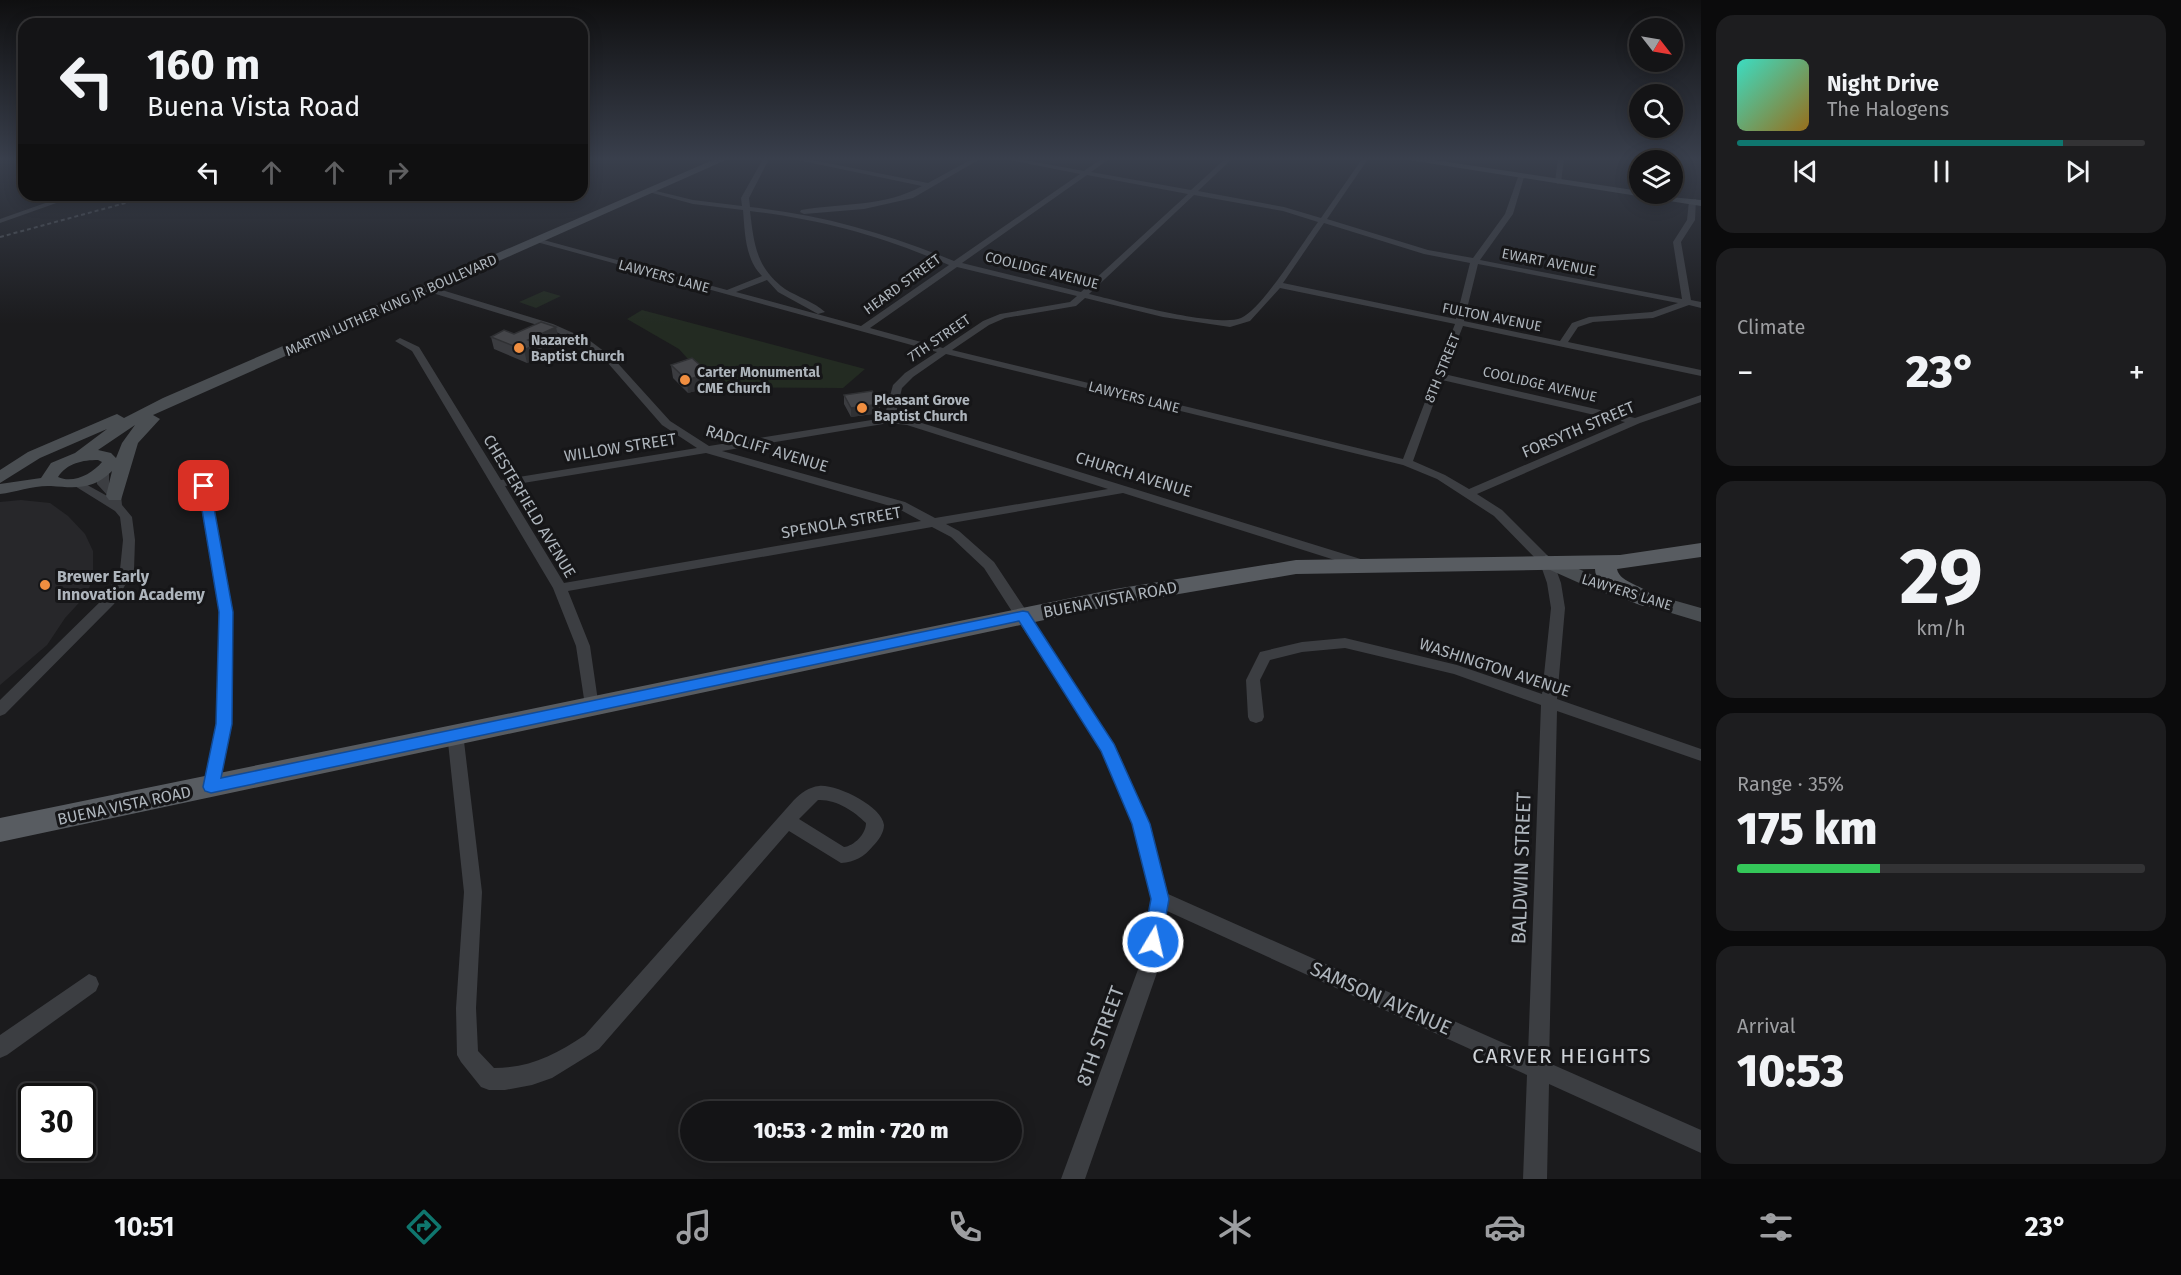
<!DOCTYPE html>
<html lang="en">
<head>
<meta charset="utf-8">
<style>
	:root { --surface:#141416; --page:#1d1d1f; --text:#f1f3f6; --muted:#9d9ea1; --line:#333335; --accent:#0f766e }
	body { margin:0; font-family:"Fira Sans",sans-serif; background:var(--page); color:var(--text); height:100vh; display:flex; flex-direction:column; font-size:22px; white-space:nowrap }
	* { box-sizing:border-box; margin:0 }
	p { font-size:20px; color:var(--muted) }
	.icon { flex:none; width:33px; height:33px; fill:none; stroke:currentColor; stroke-width:2; stroke-linecap:round; stroke-linejoin:round }
	.map { position:relative; flex:1; overflow:hidden }
	.sheet { display:flex; flex-direction:column; gap:15px; padding:15px; background:#0b0b0c; width:480px }
	.sheet>* { flex:none }
	.guide { position:absolute; left:18px; top:18px; width:570px; height:183px; border-radius:18px; box-shadow:0 3px 15px #0003,0 0 0 2px var(--line); background:#141416; color:var(--text); overflow:hidden }
	.needle { width:39px; rotate:121deg }
	.buttons { position:absolute; left:1629px; top:18px; display:grid; gap:12px }
	.buttons a { display:grid; place-items:center; width:54px; height:54px; border-radius:50%; background:var(--surface); box-shadow:0 3px 15px #0003,0 0 0 2px var(--line); font-size:30px }
	.speed { position:absolute; left:18px; top:1083px; display:flex; gap:12px; font-size:30px; font-weight:700; text-align:center }
	.speed>* { display:grid; place-content:center; width:78px; height:78px; border-radius:50%; background:var(--surface); box-shadow:0 3px 15px #0003,0 0 0 2px var(--line); line-height:1 }
	.speed .limit { border:3px solid #111; border-radius:9px; background:#fff; color:#111 }
	.pin { position:absolute; display:grid; place-items:center; width:51px; height:51px; color:#fff; margin:-26px; border-radius:12px; box-shadow:0 3px 9px #0006 }
	.me { position:absolute; width:66px; margin:-33px; rotate:9deg; stroke-linejoin:round; filter:drop-shadow(0 0 4px #0008) }
	.turn { display:flex; align-items:center; gap:21px; height:126px; padding:0 30px; font-size:27px }
	.turn .icon { width:78px; height:78px; stroke-width:2.5 }
	.turn b { display:block; font-size:42px; line-height:51px }
	.lanes { display:flex; align-items:center; height:57px; padding:0 30px; background:#0003; justify-content:center; gap:30px; direction:ltr }
	.lanes .off { opacity:.35 }
	.big { font-size:45px; font-weight:800; line-height:1.1 }
	.sheet .widget { flex:1; display:flex; flex-direction:column; justify-content:center; gap:9px; min-width:0; padding:0 21px; border-radius:18px; background:var(--page) }
	.sheet .dial { align-items:center; gap:0 }
	.dial b { font-size:78px; line-height:1 }
	.song { display:flex; align-items:center; gap:18px }
	.cover { width:72px; height:72px; border-radius:9px; background:linear-gradient(135deg,hsl(170 70% 55%),hsl(40 70% 35%)) }
	.played { height:6px; border-radius:3px; background:linear-gradient(90deg,var(--accent) 80%,var(--line) 80%) }
	.keys { display:flex; justify-content:space-around; direction:ltr }
	.heat { display:flex; justify-content:space-between; align-items:center; font-size:33px; direction:ltr }
	.charge { height:9px; border-radius:4px; background:linear-gradient(90deg,#34c759 35%,var(--line) 0) }
	.trip { position:absolute; left:680px; top:1101px; width:342px; height:60px; border-radius:30px; background:var(--surface); box-shadow:0 3px 15px #0003,0 0 0 2px var(--line); font-weight:800; line-height:60px; text-align:center }
	.tab-bar { display:flex; height:96px; justify-content:space-around; align-items:center; background:#080809; color:var(--muted) }
	.tab-bar .icon { width:42px; height:42px }
	.tab-bar .selected { color:var(--accent) }
	.tab-bar b { font-size:27px; color:var(--text) }
	main { display:flex; flex:1; min-height:0 }
	.map>svg:first-child { display:block }
	.built { fill:#27272a }
	.green { fill:#232b22 }
	.lines { fill:none; stroke-linecap:round; stroke-linejoin:round }
	.street { fill:#3c3e42; fill-rule:evenodd }
	.secondary { fill:#4a4e52; fill-rule:evenodd }
	.primary { fill:#585c61; fill-rule:evenodd }
	.rail { stroke:#4f5357; stroke-width:2; stroke-dasharray:4 3; stroke-linecap:butt }
	.wall { fill:#3b3c40 }
	.shaded-wall { fill:#303134 }
	.building { fill:#45464a; stroke:#303134; stroke-width:1.5 }
	.route { fill:#1a73e8; stroke:#114b97; stroke-width:1.5 }
	.poi-dot { fill:#f08e40; stroke:#161618; stroke-width:2 }
	.labels { text-anchor:middle; stroke-width:6; stroke-linejoin:round; paint-order:stroke }
	.far-street-label { font-size:14px; fill:#aeb5bc; stroke:#161618 }
	.far-poi-label { font-size:14px; font-weight:bold; fill:#aeb5bc; stroke:#161618; text-anchor:start }
	.street-label { font-size:16px; fill:#aeb5bc; stroke:#161618 }
	.poi-label { font-size:16px; font-weight:bold; fill:#aeb5bc; stroke:#161618; text-anchor:start }
	.near-street-label { font-size:20px; fill:#aeb5bc; stroke:#161618 }
	.near-neighbourhood-label { font-size:21px; letter-spacing:1.5px; fill:#cfd3d8; stroke:#161618 }
</style>
</head>
<body>
<main>
<div class="map">
<svg width="1701" height="1179" viewBox="0 0 1701 1179">
	<rect width="100%" height="100%" fill="#1b1b1d"/>
	<!-- built -->
	<path class="built" d="M21 500 50 503 68 516 85 534 93 551V577L87 594 65 618 47 645 0 685V502Z"/>
	<!-- green -->
	<path class="green" d="M544 291 561 296 536 308 519 302Z
		M642 310 865 369 843 388 713 387 679 349 627 319Z"/>
	<g class="lines">
		<!-- street -->
		<path class="street" d="M763 159H769L749 198 750 207C824 215 885 233 954 261L1080 174 1004 159H1019L1084 171 1101 159H1109L1091 172 1191 190 1225 159H1232L1198 191 1284 207 1321 218 1362 159H1368L1327 219 1428 250 1473 258 1505 214 1518 177 1521 175 1524 177 1513 214 1480 260 1682 299 1673 242 1687 220 1689 201 1696 199 1695 220 1681 242 1691 300 1701 302V308L1689 305 1653 318 1593 322 1578 327 1568 342 1701 370V376L1463 326 1444 374 1635 418 1701 395V402L1640 423 1477 494 1502 510 1553 561 1561 583 1565 608 1557 699 1701 749V761L1557 711 1549 1063 1701 1130V1153L1549 1084 1547 1179H1523L1527 1075 1167 911 1160 964 1085 1179H1061L1140 964 1151 899 1132 824 1102 751 984 568 951 537 932 527 568 591 590 646 599 708 596 712 591 714 586 712 576 646 553 588 412 351 395 341 400 338 419 347 501 480 697 448 662 425 607 362 583 344 547 328 426 291V287H432L553 324 589 340 613 358 670 421 709 446 884 418 893 385 905 373 937 352 533 241 540 239 727 290 762 276C745 259 745 233 743 210L693 204 645 191 648 189 693 200 742 206 741 198ZM1087 175 1188 194 1081 292 962 263ZM1194 195 1283 211 1318 222C1303 242 1262 309 1241 318 1217 328 1118 301 1089 294ZM750 211C824 220 881 236 949 265L861 326 736 292 767 280 778 292 818 314 825 312C814 302 798 297 785 289 756 268 754 244 750 211ZM1324 223 1424 254 1470 263 1456 319 1283 283ZM1478 264 1678 303 1652 312 1589 317 1572 323 1560 341 1464 321ZM957 267 1077 296 1070 302 1000 314 983 321 943 348 870 328ZM1280 288 1455 324 1403 459 952 350 989 325 1005 318 1076 306 1085 298 1163 317 1230 327 1250 321ZM946 354 1403 465 1437 479 1494 516 1540 563 1547 583 1551 608 1542 694 1457 665 1345 638 1302 642 1260 652 1246 680 1248 717 1250 721 1256 723 1262 721 1264 717 1260 680 1270 660 1302 652 1345 648 1454 674 1541 705 1528 1054 1168 894 1150 824 1115 745 994 562 959 531 946 524 1123 493 1357 567H1367L1369 564 1367 561 912 420 895 417 902 388 913 377ZM1442 380 1625 422 1469 489 1445 475 1413 461ZM889 423 907 425 1108 489 935 518 905 502 722 451ZM706 453 897 508 921 521 564 583 505 486Z
			M793 159H807L928 183 972 159H980L913 198 864 209 804 214 800 212 801 210C843 203 884 207 922 186Z
			M1558 159H1564L1561 182 1558 184 1555 182Z
			M68 195H79L0 223V219Z
			M200 461 206 464 233 612 232 724 219 787 217 792 211 794 205 792 203 787 216 724 219 612 194 464Z
			M103 468 109 471V483L121 496 122 505 132 517 135 540 134 570 114 604 5 714 0 716V700L104 598 120 570 123 540 120 517 115 511 70 483 76 479 80 481 109 497 97 484V471Z
			M455 727 461 729 463 733 482 892 476 1008 478 1051 494 1068C530 1068 555 1055 585 1035L794 800C801 793 809 787 819 786 836 784 882 806 884 825 884 833 878 841 873 846 864 857 855 862 841 863L789 831 599 1049 552 1078 532 1085 505 1090H489L481 1087 461 1062 457 1055 456 1008 464 892 447 733 449 729ZM818 800C836 799 854 811 866 823 866 834 854 846 844 847L799 819Z
			M89 974 96 977 99 984 96 991 7 1055 0 1058V1035Z"/>
		<!-- secondary -->
		<path class="secondary" d="M715 159H728L153 415 160 419 138 443 121 500H109L106 496 112 471C93 490 76 488 51 486 35 485 16 492 0 494V484L41 478 51 463 75 453 107 429 40 458 0 483V470L28 452 112 416 117 414 124 418 163 398ZM135 425 122 443 116 458 111 453 98 450ZM98 460 102 462C92 474 73 484 58 477 67 463 83 460 98 460Z
			M1403 159H1428L1640 191V194L1701 200V206Z
			M1546 555 1609 582 1701 608V622L1595 590 1539 565 1537 561Z"/>
		<!-- primary -->
		<path class="primary" d="M1701 543V557L1617 569C1620 584 1646 585 1654 598L1651 603 1643 606C1628 601 1595 588 1595 569L1296 574 1115 605 0 842V818L1115 589 1296 560 1620 555Z"/>
		<!-- rail -->
		<path class="rail" d="M0 237 155 195"/>
	</g>
	<!-- wall -->
	<path class="wall" d="M514 334 559 340 538 350 540 357 527 363 494 349 491 337Z
		M671 365 710 387 688 393 673 378Z
		M844 395 880 413 851 417 844 404Z"/>
	<!-- shaded-wall -->
	<path class="shaded-wall" d="M556 327 559 340 538 350 540 357 527 363 524 350 528 340Z
		M709 373 710 387 688 393 687 380Z
		M880 404V413L851 417V408Z"/>
	<!-- building -->
	<path class="building" d="M541 322 556 327 528 340 537 344 524 350 491 337 504 330 514 334Z
		M692 358 709 373 687 380 671 365Z
		M872 391 880 404 851 408 844 395Z"/>
	<!-- sky -->
	<linearGradient id="sky" x2="0" y2="1"><stop stop-color="#0f0f10"/><stop offset="0.49" stop-color="#393f4c"/><stop offset="1" stop-color="#393f4c" stop-opacity="0"/></linearGradient>
	<rect width="1701" height="324" fill="url(#sky)"/>
	<!-- route -->
	<path class="route" d="M204 482 210 486 233 612 232 724 221 778 1023 611 1028 612 1114 744 1150 824 1169 899 1160 949 1153 951 1146 949 1143 942 1151 899 1132 824 1101 751 1019 621 211 793 205 791 203 787 216 724 219 612 198 486Z"/>
	<!-- markers -->
	<g class="poi-dot">
		<circle cx="519" cy="348" r="6"/>
		<circle cx="685" cy="380" r="6"/>
		<circle cx="862" cy="408" r="6"/>
		<circle cx="45" cy="585" r="6"/>
	</g>
	<g class="labels">
		<!-- far-street labels -->
		<g class="far-street-label">
			<text transform="translate(1549 262) rotate(11)" y="5">EWART AVENUE</text>
			<text transform="translate(1042 270) rotate(14)" y="5">COOLIDGE AVENUE</text>
			<text transform="translate(664 276) rotate(15)" y="5">LAWYERS LANE</text>
			<text transform="translate(902 284) rotate(-36)" y="5">HEARD STREET</text>
			<text transform="translate(391 305) rotate(-24)" y="5">MARTIN LUTHER KING JR BOULEVARD</text>
			<text transform="translate(1492 317) rotate(11)" y="5">FULTON AVENUE</text>
			<text transform="translate(939 338) rotate(-34)" y="5">7TH STREET</text>
			<text transform="translate(1442 368) rotate(-68)" y="5">8TH STREET</text>
			<text transform="translate(1540 384) rotate(13)" y="5">COOLIDGE AVENUE</text>
			<text transform="translate(1134 397) rotate(14)" y="5">LAWYERS LANE</text>
			<text transform="translate(1627 592) rotate(17)" y="5">LAWYERS LANE</text>
		</g>
		<!-- far-poi labels -->
		<g class="far-poi-label">
			<text x="531" y="345">Nazareth<tspan x="531" dy="16">Baptist Church</tspan></text>
			<text x="697" y="377">Carter Monumental<tspan x="697" dy="16">CME Church</tspan></text>
			<text x="874" y="405">Pleasant Grove<tspan x="874" dy="16">Baptist Church</tspan></text>
		</g>
		<!-- street labels -->
		<g class="street-label">
			<text transform="translate(1578 429) rotate(-23)" y="6">FORSYTH STREET</text>
			<text transform="translate(620 447) rotate(-9)" y="6">WILLOW STREET</text>
			<text transform="translate(767 448) rotate(17)" y="6">RADCLIFF AVENUE</text>
			<text transform="translate(1134 474) rotate(17)" y="6">CHURCH AVENUE</text>
			<text transform="translate(530 506) rotate(59)" y="6">CHESTERFIELD AVENUE</text>
			<text transform="translate(841 522) rotate(-10)" y="6">SPENOLA STREET</text>
			<text transform="translate(1110 599) rotate(-11)" y="6">BUENA VISTA ROAD</text>
			<text transform="translate(1495 667) rotate(18)" y="6">WASHINGTON AVENUE</text>
			<text transform="translate(124 805) rotate(-12)" y="6">BUENA VISTA ROAD</text>
		</g>
		<!-- poi labels -->
		<g class="poi-label">
			<text x="57" y="582">Brewer Early<tspan x="57" dy="18">Innovation Academy</tspan></text>
		</g>
		<!-- near-street labels -->
		<g class="near-street-label">
			<text transform="translate(1521 868) rotate(-88)" y="7">BALDWIN STREET</text>
			<text transform="translate(1381 998) rotate(24)" y="7">SAMSON AVENUE</text>
			<text transform="translate(1100 1036) rotate(-70)" y="7">8TH STREET</text>
		</g>
		<!-- near-neighbourhood labels -->
		<g class="near-neighbourhood-label">
			<text x="1562" y="1063">CARVER HEIGHTS</text>
		</g>
	</g>
</svg>
<div class="buttons">
<a><svg class="needle" viewBox="-14 -14 28 28"><path d="M0-13l5 13h-10z" fill="#e53935"/><path d="M0 13l5-13h-10z" fill="#9d9ea1"/></svg></a>
<a><svg class="icon" aria-label="search" viewBox="0 0 24 24"><circle cx="10" cy="10" r="6"/><path d="M15 15l6 6"/></svg></a>
<a><svg class="icon" aria-label="layers" viewBox="0 0 24 24"><path d="M12 4l9 5-9 5-9-5zM3 14l9 5 9-5"/></svg></a>
</div>
<div class="speed"><div class="limit">30</div></div>
<div class="pin" style="left:204px;top:486px;background:#d93025"><svg class="icon" aria-label="arrive" viewBox="0 0 24 24"><path d="M6 21V4h12l-3 4 3 4H6"/></svg></div>
<svg class="me" style="left:1153px;top:942px" viewBox="-20 -20 40 40"><circle r="17" fill="#1a73e8" stroke="#fff" stroke-width="3"/><path d="M0-11L8 9 0 5-8 9z" fill="#fff"/></svg>
<div class="trip">10:53 · 2 min · 720 m</div>
<div class="guide">
<div class="turn"><svg class="icon" aria-label="left" viewBox="0 0 24 24"><path d="M17 20v-9H6M10 6l-5 5 5 5"/></svg><div><b>160 m</b>Buena Vista Road</div></div>
<div class="lanes"><svg class="icon" aria-label="left" viewBox="0 0 24 24"><path d="M17 20v-9H6M10 6l-5 5 5 5"/></svg><svg class="icon off" aria-label="ahead" viewBox="0 0 24 24"><path d="M12 20V5M6 11l6-6 6 6"/></svg><svg class="icon off" aria-label="ahead" viewBox="0 0 24 24"><path d="M12 20V5M6 11l6-6 6 6"/></svg><svg class="icon off" aria-label="right" viewBox="0 0 24 24"><path d="M7 20v-9h11M14 6l5 5-5 5"/></svg></div>
</div>
</div>
<section class="sheet">
<div class="widget">
<div class="song"><i class="cover"></i><div><b>Night Drive</b><p>The Halogens</p></div></div>
<div class="played"></div>
<div class="keys"><svg class="icon" aria-label="previous" viewBox="0 0 24 24"><path d="M18 5L8 12l10 7zM5 5v14"/></svg><svg class="icon" aria-label="pause" viewBox="0 0 24 24"><path d="M8 5v14M16 5v14"/></svg><svg class="icon" aria-label="next" viewBox="0 0 24 24"><path d="M6 5l10 7-10 7zM19 5v14"/></svg></div>
</div>
<div class="widget"><p>Climate</p>
<div class="heat"><a>−</a><b class="big">23°</b><a>+</a></div>
</div>
<div class="widget dial"><b>29</b><p>km/h</p></div>
<div class="widget"><p>Range · 35%</p><b class="big">175 km</b><div class="charge"></div></div>
<div class="widget"><p>Arrival</p><b class="big">10:53</b></div>
</section>
</main>
<nav class="tab-bar">
<b>10:51</b>
<svg class="icon selected" aria-label="directions" viewBox="0 0 24 24"><path d="M12 3l9 9-9 9-9-9zM9 14v-3h6M13 9l2 2-2 2"/></svg>
<svg class="icon" aria-label="music" viewBox="0 0 24 24"><path d="M9 18V5l10-2v13"/><circle cx="6" cy="18" r="3"/><circle cx="16" cy="16" r="3"/></svg>
<svg class="icon" aria-label="phone" viewBox="0 0 24 24"><path d="M5 4h4l2 5-3 2q2 4 5 5l2-3 5 2v4C11 20 4 13 5 4z"/></svg>
<svg class="icon" aria-label="climate" viewBox="0 0 24 24"><path d="M12 3v18M4 7l16 10M4 17L20 7"/></svg>
<svg class="icon" aria-label="car" viewBox="0 0 24 24"><path d="M5 17H2v-5l4-1 3-4h7l3 4 3 1v5h-3M9 17h6M6 11h13"/><circle cx="7" cy="17" r="2"/><circle cx="17" cy="17" r="2"/></svg>
<svg class="icon" aria-label="filters" viewBox="0 0 24 24"><path d="M4 7h16M4 17h16"/><circle cx="9" cy="7" r="2"/><circle cx="15" cy="17" r="2"/></svg>
<b>23°</b>
</nav>
</body>
</html>
